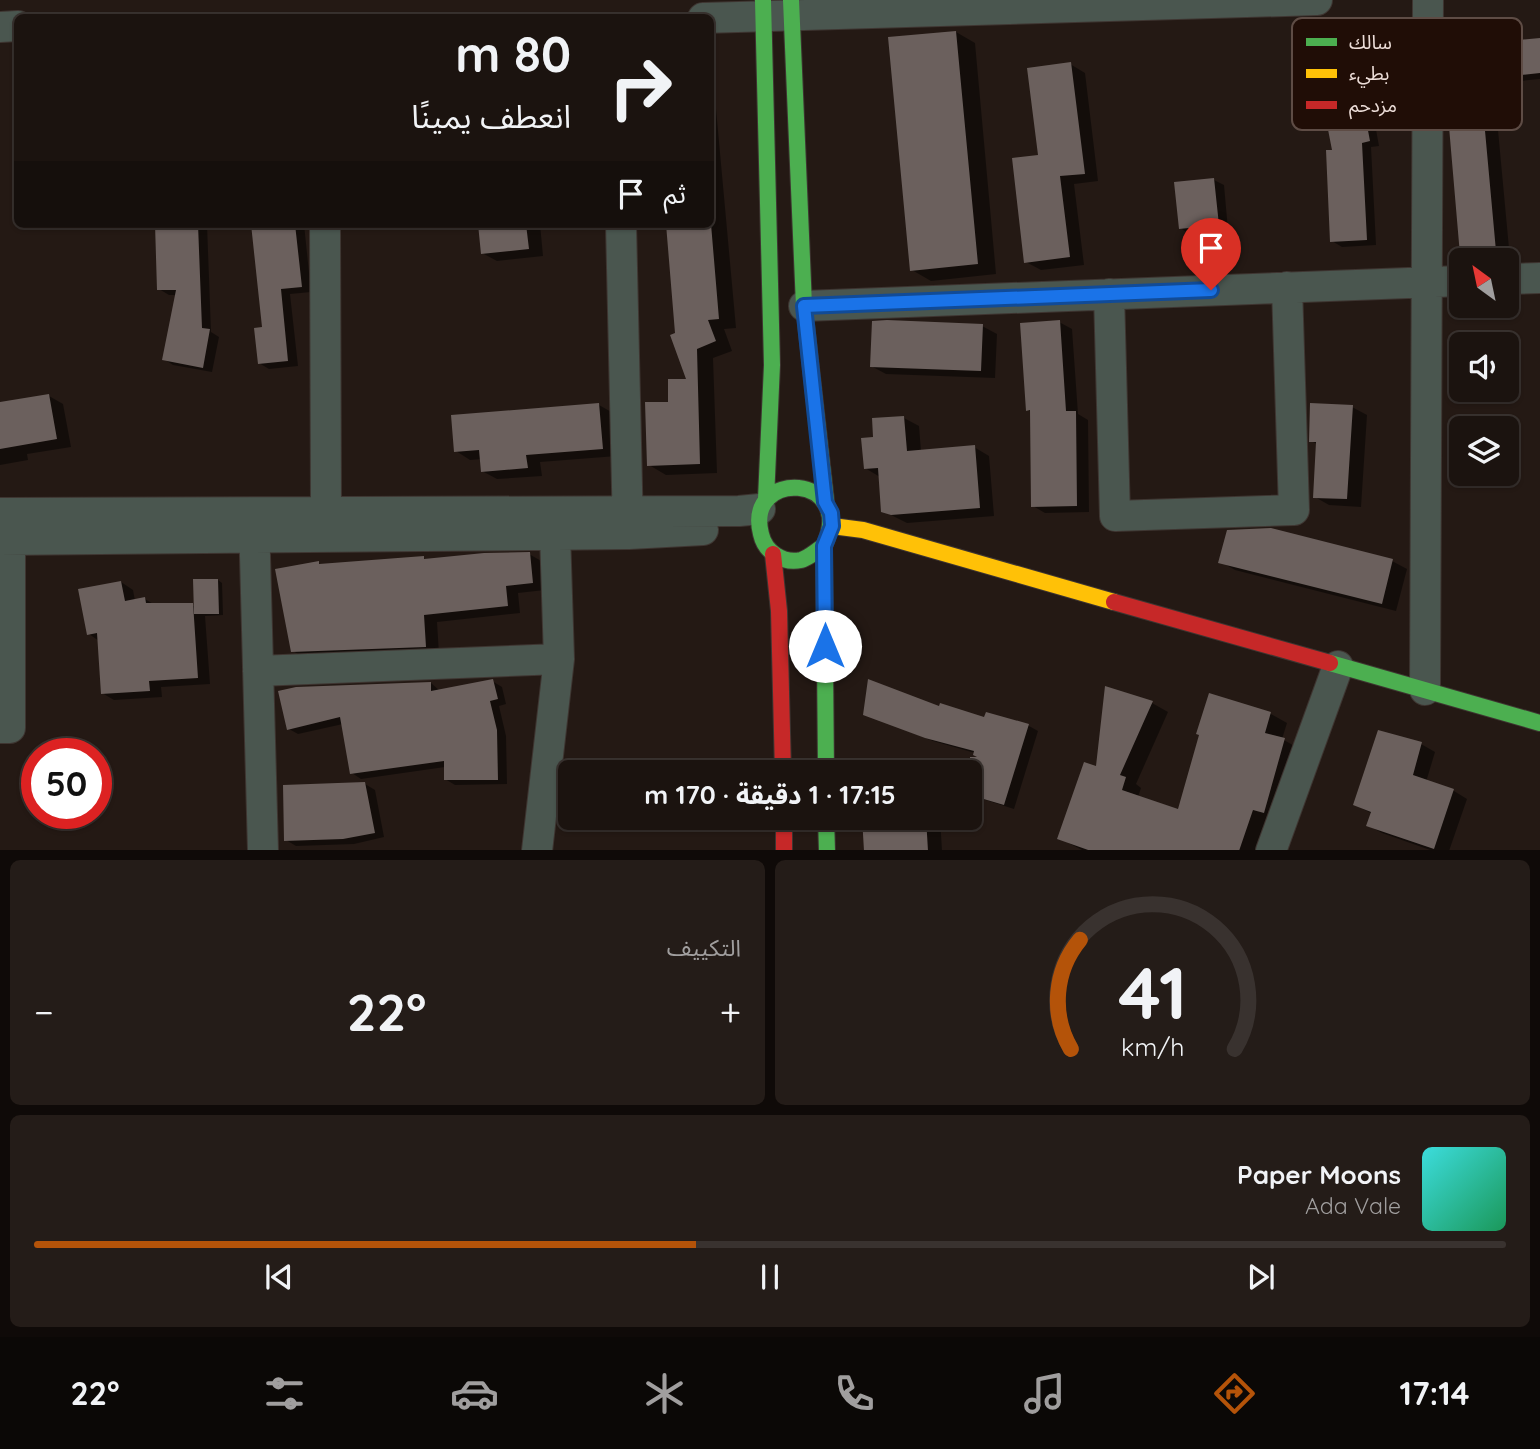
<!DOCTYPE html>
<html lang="ar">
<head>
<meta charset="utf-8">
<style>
	:root { --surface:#1b130f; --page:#241c18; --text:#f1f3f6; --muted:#a09e9e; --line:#39322f; --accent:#b45309 }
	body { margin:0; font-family:Quicksand,"Noto Sans Arabic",sans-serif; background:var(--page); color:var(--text); direction:rtl; height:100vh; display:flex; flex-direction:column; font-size:26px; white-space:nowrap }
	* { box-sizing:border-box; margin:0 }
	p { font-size:23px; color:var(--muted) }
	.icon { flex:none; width:38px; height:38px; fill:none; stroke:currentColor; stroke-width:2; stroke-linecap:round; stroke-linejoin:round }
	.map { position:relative; height:850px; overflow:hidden; direction:ltr }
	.details { display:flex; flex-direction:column; gap:10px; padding:10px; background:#0f0a08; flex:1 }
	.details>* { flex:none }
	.banner { position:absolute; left:14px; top:14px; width:700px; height:214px; border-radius:10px; box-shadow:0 2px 5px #0004,0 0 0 2px var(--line); direction:rtl; background:#1b130f; color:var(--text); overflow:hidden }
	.needle { width:46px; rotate:327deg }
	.fabs { position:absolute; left:1449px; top:248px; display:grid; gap:14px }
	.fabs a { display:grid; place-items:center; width:70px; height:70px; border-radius:10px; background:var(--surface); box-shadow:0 2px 5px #0004,0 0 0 2px var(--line); font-size:35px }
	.speed { position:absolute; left:21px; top:738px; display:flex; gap:14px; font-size:35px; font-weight:700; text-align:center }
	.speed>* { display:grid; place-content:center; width:91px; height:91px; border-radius:50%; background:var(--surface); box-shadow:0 2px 5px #0004,0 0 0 2px var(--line); line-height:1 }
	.speed .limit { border:10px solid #d22; background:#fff; color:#111 }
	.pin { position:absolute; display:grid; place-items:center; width:60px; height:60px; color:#fff; margin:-72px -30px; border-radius:50% 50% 50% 0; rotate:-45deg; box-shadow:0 0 7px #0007 }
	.pin .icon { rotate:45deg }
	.me { position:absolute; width:77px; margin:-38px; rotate:0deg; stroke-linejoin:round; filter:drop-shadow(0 0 5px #0008) }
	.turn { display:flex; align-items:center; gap:24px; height:147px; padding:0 28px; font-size:32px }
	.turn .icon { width:91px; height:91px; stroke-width:2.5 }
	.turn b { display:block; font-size:49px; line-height:60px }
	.then { display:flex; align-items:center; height:66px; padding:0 28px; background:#0003; gap:14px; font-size:26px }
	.big { font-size:52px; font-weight:700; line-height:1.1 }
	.details .card { flex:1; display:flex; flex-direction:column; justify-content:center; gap:10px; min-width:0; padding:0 24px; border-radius:10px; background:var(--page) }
	.details .dial { align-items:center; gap:0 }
	.dial svg { height:182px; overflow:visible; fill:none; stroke:var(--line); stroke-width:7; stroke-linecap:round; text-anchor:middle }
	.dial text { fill:var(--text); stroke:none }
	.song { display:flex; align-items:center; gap:21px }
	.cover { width:84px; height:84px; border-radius:10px; background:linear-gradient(135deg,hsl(180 70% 55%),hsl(150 70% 35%)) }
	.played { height:7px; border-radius:4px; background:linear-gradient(90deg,var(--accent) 45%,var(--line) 45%) }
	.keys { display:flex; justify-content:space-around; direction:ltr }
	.heat { display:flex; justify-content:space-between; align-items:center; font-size:38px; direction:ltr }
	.details .tiles { flex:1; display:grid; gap:10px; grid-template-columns:1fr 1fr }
	.card:last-child { grid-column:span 2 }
	.trip { position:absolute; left:558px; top:760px; width:424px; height:70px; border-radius:10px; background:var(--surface); box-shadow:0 2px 5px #0004,0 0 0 2px var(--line); font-weight:700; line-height:70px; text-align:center; direction:rtl }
	.menu { display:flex; height:112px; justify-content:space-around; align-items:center; background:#0b0806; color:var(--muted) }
	.menu .icon { width:49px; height:49px }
	.menu .selected { color:var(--accent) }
	.menu b { font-size:32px; color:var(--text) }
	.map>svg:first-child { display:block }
	.shadow { fill:#0007 }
	.building { fill:#6b605d }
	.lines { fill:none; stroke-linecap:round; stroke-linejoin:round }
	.street-casing { stroke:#3e3531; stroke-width:32 }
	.fast-casing { stroke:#3e3531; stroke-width:18 }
	.slow-casing { stroke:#3e3531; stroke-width:18 }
	.jam-casing { stroke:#3e3531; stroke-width:18 }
	.street { stroke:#4a564f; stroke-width:30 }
	.fast { stroke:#4caf50; stroke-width:16 }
	.slow { stroke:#ffc107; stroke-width:16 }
	.jam { stroke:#c62828; stroke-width:16 }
	.route-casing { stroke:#114b97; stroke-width:18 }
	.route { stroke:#1a73e8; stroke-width:12 }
	.key { fill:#200d06; stroke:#5e4c45; stroke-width:2 }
	.key-label { font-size:19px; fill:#edded9 }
</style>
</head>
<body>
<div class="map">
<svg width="1540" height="851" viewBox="0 0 1540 851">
	<rect width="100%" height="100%" fill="#241914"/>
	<!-- shadow -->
	<path class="shadow" d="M956 32 975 43 996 274 931 281 912 270Z
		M1540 39V79L1490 84 1494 87 1510 259 1474 261 1462 254 1480 78 1483 80 1479 46Z
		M710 43 736 328 724 329 732 351 713 358 717 473 666 475 649 465 670 403 688 380 677 335 668 224H710Z
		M1353 53 1363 58 1379 146 1371 147 1376 245 1342 247 1332 241Z
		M1070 64 1085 73 1098 181 1074 184 1084 265 1041 270 1026 262 1040 156Z
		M1214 180 1224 185 1228 230 1190 234 1180 228Z
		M157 224H207L211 332 219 337 212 372 173 365 164 359 176 295H169L159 289Z
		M253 224H304L311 292 290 294 298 366 269 369 259 363 264 329Z
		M480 224H540L543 256 497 261 482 253Z
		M1059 322 1072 329 1078 414 1088 420 1089 512 1045 513 1033 506 1032 412 1028 410Z
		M982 326 997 334 995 378 886 374 871 366Z
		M49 396 63 404 71 447 27 454 28 460 0 465V404Z
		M599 405 613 413 617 456 540 462 542 476 497 479 482 471V459L470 460 456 451Z
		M1352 407 1367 415 1361 507 1329 505 1315 497 1317 444 1311 441Z
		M904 418 919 426 921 451 974 447 989 456 994 516 907 523 883 511 880 477 865 468 875 438Z
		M529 554 543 562 545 590 518 593 520 613 437 622 439 654 306 659 293 651 318 563 324 566 423 558 429 561Z
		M1392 561 1407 569 1396 611 1235 570 1221 562Z
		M218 580 222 583 223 615 205 616 210 684 161 687 162 697 114 700 102 693 99 641 89 634 121 582 133 590 135 601 145 599 155 605 195 606Z
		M492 681 502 687 506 704 499 706 506 736 507 784 455 785 445 779V767L361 779 352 773 343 724 298 734 289 729 431 683 440 691Z
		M1210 696 1271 714 1287 723 1282 739 1300 749 1258 851H1084L1059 838 1097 769 1152 703 1168 712 1136 784 1141 788 1138 797 1179 811Z
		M941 709 986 719 987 714 1029 726 1038 731 1014 809 970 795 969 772 973 759 981 758 975 753 933 741 865 714Z
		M1421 744 1435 752 1426 782 1454 791 1467 799 1449 851H1433L1382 833 1368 825 1373 814 1355 805Z
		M923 761 937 772H861V764Z
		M365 784 375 790 384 837 354 844 296 846 286 840Z
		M864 817H940L942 851H866Z"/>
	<!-- building -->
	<path class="building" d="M956 31 978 264 910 271 888 37Z
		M1540 38V73L1481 79 1477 44Z
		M1353 51 1370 141 1362 143 1367 240 1330 242 1326 150H1332L1314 58Z
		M1071 62 1085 174 1060 176 1070 257 1024 263 1012 158 1038 155 1027 68Z
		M1480 76 1496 251 1460 255 1445 80Z
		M1214 178 1219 225 1179 229 1174 182Z
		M155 224H198L202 328 210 329 203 368 162 360 176 290H157Z
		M251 224H295L302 287 281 289 288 361 258 364 254 328 262 327Z
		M478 224H526L529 249 481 254Z
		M666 224H711L719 319 708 320 716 341 697 349 700 464 647 466 645 402H668V379H686L670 335 675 333Z
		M887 320 983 324 981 371 870 367 872 321Z
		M1060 320 1066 411H1076L1077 506 1031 507 1030 410 1026 411 1020 323Z
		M49 394 57 439 0 449V402Z
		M599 403 603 449 526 455 528 468 481 472 479 450 454 452 451 415Z
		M1310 403 1353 405 1347 499 1313 498 1316 442H1309Z
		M904 416 907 451 975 445 980 508 891 515 881 512 878 468 864 469 861 438 873 437 872 418Z
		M1271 528 1393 559 1382 604 1218 563 1227 530Z
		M530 552 533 583 506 586 508 606 424 615 426 647 291 652 275 569 319 561V564L424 556V559L484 553Z
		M193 579H218L219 614H194Z
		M121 581 125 601 145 597 146 603H193L198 678 149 681 150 691 101 694 97 633 87 635 78 589Z
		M493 679 498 699 490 701 497 730 498 780H444V761L350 774 340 717 287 730 278 691 296 687 431 682V691Z
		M868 679 939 706 940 703 984 717 986 712 1029 724 1004 805 970 795V757H977L973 755 974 751 925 738 863 715Z
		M1105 686 1153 701 1120 775 1126 777 1122 790 1178 809 1199 735 1196 734 1209 693 1271 712 1265 733 1285 738 1264 813 1253 810 1239 851H1091L1057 839 1084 762 1096 766Z
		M1378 730 1422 742 1413 775 1454 789 1434 849 1366 826 1371 812 1353 805Z
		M365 782 375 833 343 839 284 841 283 785Z
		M862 817H926L928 851H864Z"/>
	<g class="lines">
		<!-- street casing -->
		<g class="street-casing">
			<path id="street" d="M703 18 1317 0
				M0 27 18 26
				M325 224 326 512
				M621 224 628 530
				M1507 279 1540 278
				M1109 294 1115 516 1294 510 1287 287
				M804 306 1461 281
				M0 513 739 511 760 509
				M254 519 263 851
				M0 540 629 534 703 530
				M258 671 559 659
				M1425 690 1428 0
				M0 728H10V521
				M537 851 559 659 555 533
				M1271 851 1338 666"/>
		</g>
		<!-- fast casing -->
		<g class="fast-casing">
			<path id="fast" d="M763 0 772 365 766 499
				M791 0 804 306 826 501
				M824 546C817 550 809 558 801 560 783 564 765 552 761 534 744 468 857 473 824 546L826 772
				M1330 663 1540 723
				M826 817 827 851"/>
		</g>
		<!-- slow casing -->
		<g class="slow-casing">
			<path id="slow" d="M832 526 863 530 1114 602"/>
		</g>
		<!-- jam casing -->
		<g class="jam-casing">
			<path id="jam" d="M773 554 779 611 783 772
				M1114 602 1330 663
				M784 817V851"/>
		</g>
		<!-- street -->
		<use href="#street" class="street"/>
		<!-- fast -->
		<use href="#fast" class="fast"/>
		<!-- slow -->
		<use href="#slow" class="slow"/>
		<!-- jam -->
		<use href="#jam" class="jam"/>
	</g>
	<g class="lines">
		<!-- route casing -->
		<g class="route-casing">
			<path id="route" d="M825 646 824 546 832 526 831 513 825 502 804 306 1211 290"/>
		</g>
		<!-- route -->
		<use href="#route" class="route"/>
	</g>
	<!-- legend -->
	<rect x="1292" y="18" width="230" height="112" rx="10" class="key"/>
	<rect x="1306" y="38" width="31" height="8" fill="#4caf50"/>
	<rect x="1306" y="69" width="31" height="9" fill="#ffc107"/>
	<rect x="1306" y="101" width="31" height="8" fill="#c62828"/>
	<g class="key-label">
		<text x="1349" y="49">سالك</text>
		<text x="1349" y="80">بطيء</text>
		<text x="1349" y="112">مزدحم</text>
	</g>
</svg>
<div class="fabs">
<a><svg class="needle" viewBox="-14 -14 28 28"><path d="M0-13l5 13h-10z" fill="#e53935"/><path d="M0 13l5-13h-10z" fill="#a09e9e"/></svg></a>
<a><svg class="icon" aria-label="sound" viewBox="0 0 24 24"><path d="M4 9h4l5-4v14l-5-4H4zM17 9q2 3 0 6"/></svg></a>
<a><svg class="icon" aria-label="layers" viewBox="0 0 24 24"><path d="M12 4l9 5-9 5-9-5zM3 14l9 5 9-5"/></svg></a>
</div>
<div class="speed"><div class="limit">50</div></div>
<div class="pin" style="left:1211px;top:290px;background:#d93025"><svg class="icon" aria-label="arrive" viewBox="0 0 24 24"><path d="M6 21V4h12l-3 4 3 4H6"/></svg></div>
<svg class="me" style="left:825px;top:646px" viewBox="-20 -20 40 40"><circle r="19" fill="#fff"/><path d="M0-13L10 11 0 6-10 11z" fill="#1a73e8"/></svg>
<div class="trip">17:15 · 1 دقيقة · 170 m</div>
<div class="banner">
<div class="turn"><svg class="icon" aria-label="right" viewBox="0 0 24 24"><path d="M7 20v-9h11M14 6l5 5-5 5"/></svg><div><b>80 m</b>انعطف يمينًا</div></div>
<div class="then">ثم<svg class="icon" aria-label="arrive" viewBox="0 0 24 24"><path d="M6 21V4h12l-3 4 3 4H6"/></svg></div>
</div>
</div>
<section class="details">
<div class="tiles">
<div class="card dial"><svg viewBox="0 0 100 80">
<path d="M14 69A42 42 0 1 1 86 69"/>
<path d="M14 69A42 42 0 0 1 18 21" stroke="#b45309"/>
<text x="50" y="56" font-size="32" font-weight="700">41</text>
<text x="50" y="72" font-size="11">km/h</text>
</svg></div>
<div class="card"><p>التكييف</p>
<div class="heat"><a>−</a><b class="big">22°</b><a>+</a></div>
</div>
<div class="card">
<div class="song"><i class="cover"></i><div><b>Paper Moons</b><p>Ada Vale</p></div></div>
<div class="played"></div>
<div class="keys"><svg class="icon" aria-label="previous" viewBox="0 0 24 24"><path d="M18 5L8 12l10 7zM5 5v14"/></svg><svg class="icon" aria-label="pause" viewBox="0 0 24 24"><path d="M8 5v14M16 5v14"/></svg><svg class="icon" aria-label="next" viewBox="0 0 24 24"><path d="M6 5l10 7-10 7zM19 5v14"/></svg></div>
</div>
</div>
</section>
<nav class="menu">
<b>17:14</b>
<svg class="icon selected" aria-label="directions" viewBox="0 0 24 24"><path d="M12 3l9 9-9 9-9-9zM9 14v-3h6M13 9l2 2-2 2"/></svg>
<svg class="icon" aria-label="music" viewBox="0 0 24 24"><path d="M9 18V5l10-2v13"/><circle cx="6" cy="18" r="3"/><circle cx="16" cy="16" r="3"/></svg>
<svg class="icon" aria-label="phone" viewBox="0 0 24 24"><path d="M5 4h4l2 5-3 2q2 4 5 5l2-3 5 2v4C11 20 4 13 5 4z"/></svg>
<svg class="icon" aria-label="climate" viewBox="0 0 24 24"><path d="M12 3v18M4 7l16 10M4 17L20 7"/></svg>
<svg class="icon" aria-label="car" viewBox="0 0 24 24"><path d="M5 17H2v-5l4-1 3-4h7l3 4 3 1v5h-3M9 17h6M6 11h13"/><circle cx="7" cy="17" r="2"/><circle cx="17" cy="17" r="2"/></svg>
<svg class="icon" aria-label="filters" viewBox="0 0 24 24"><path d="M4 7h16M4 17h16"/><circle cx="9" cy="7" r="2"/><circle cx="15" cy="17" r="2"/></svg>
<b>22°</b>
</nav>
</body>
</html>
